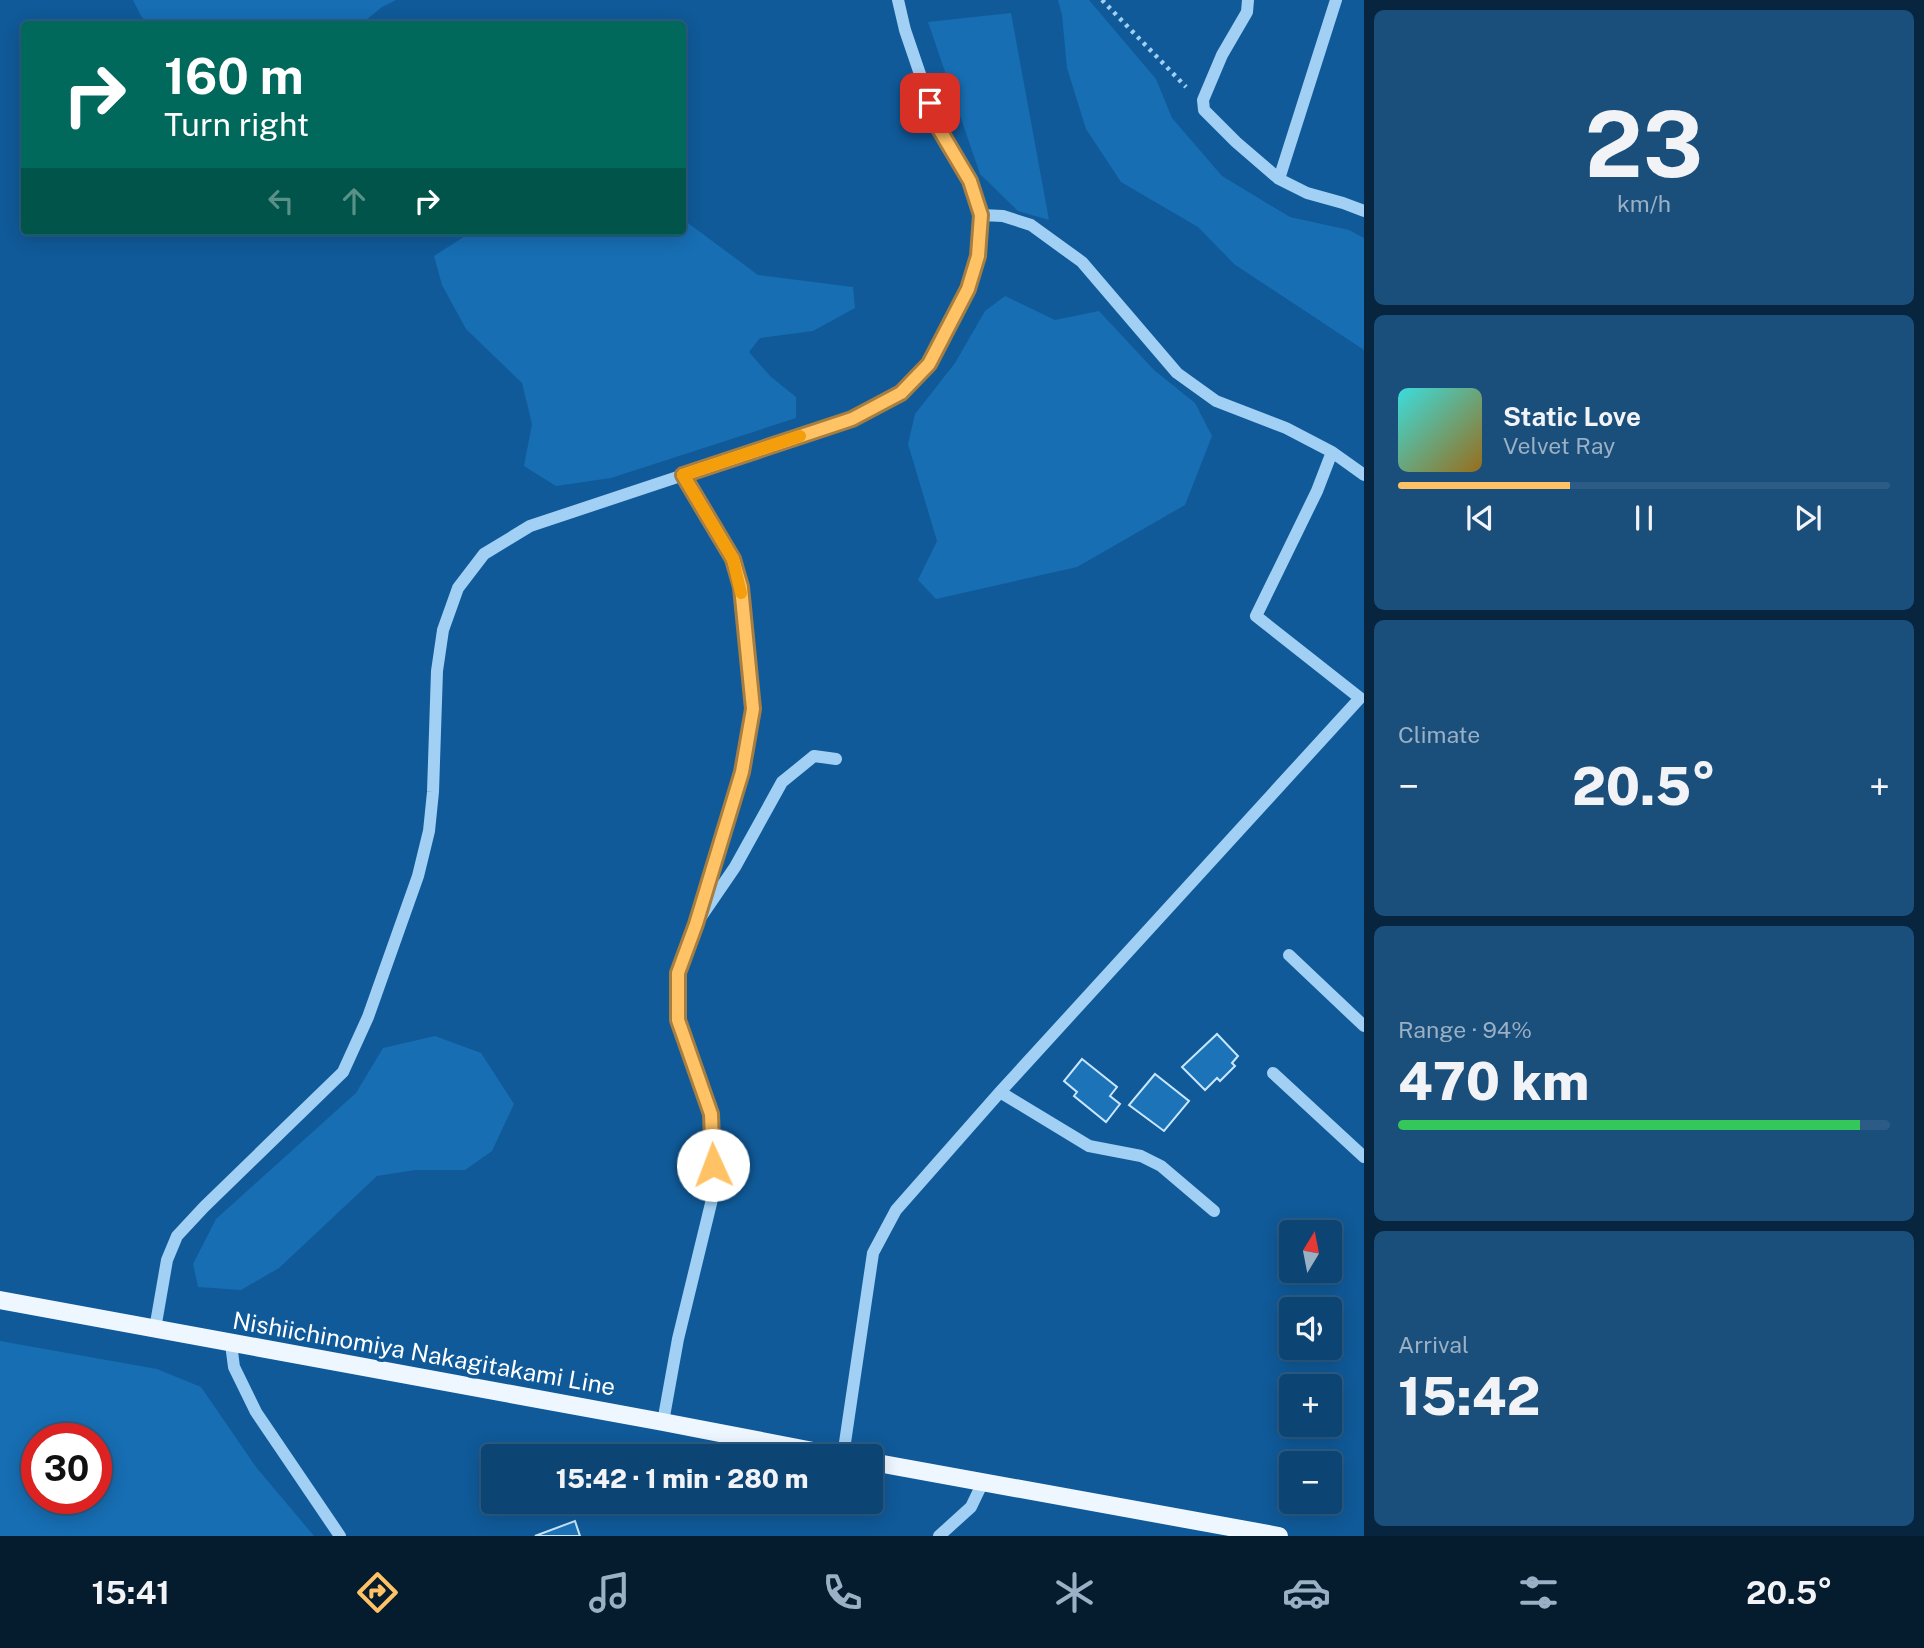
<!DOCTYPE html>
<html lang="en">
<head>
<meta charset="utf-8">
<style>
	:root { --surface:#0c4473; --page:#1a4e7b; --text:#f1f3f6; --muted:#9ab0c4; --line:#2c5c85; --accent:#ffc264 }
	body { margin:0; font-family:"Public Sans",sans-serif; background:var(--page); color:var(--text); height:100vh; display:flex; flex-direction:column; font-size:26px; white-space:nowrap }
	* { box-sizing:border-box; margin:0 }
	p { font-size:23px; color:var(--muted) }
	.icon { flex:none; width:38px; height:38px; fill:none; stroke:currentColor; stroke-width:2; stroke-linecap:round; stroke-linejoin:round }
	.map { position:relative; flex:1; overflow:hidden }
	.panel { display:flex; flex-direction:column; gap:10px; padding:10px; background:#07253f; width:560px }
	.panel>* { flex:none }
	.top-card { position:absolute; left:21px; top:21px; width:665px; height:214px; border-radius:7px; box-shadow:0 4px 18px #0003,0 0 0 2px var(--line); background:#00695c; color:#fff; overflow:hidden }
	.needle { width:46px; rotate:10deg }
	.controls { position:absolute; left:1279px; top:1220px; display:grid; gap:14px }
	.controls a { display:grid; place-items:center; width:63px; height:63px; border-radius:7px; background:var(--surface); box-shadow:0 4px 18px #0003,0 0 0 2px var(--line); font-size:35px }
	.speed { position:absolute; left:21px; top:1423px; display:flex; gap:14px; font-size:35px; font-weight:700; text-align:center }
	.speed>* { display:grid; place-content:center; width:91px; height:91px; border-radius:50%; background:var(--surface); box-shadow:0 4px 18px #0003,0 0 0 2px var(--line); line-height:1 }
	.speed .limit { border:10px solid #d22; background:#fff; color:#111 }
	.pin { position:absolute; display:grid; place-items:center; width:60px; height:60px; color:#fff; margin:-30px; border-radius:14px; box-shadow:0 4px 10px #0006 }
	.me { position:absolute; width:77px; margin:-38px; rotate:358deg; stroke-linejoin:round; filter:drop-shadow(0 0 5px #0008) }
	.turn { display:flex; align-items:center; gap:24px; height:147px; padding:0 28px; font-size:32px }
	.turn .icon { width:91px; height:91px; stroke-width:2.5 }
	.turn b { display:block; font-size:49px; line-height:60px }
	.lanes { display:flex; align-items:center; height:66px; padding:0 28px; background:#0003; justify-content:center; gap:35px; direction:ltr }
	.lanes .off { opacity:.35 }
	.big { font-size:52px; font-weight:800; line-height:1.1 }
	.panel .widget { flex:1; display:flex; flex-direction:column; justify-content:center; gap:10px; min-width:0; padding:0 24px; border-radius:10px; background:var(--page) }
	.panel .dial { align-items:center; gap:0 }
	.dial b { font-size:91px; line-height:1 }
	.song { display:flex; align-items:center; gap:21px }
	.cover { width:84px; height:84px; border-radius:10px; background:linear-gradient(135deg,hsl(180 70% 55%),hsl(40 70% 35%)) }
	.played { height:7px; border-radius:4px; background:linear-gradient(90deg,var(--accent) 35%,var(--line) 35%) }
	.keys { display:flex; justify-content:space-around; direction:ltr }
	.heat { display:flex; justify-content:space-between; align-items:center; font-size:38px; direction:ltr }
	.charge { height:10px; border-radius:5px; background:linear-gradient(90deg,#34c759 94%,var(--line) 0) }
	.trip { position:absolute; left:481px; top:1444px; width:402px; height:70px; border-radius:7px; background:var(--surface); box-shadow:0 4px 18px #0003,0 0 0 2px var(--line); font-weight:800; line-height:70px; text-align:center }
	.menu { display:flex; height:112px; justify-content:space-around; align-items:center; background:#051b2e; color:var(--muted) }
	.menu .icon { width:49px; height:49px }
	.menu .selected { color:var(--accent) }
	.menu b { font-size:32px; color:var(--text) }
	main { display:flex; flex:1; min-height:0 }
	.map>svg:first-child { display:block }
	.green { fill:#176eb3; fill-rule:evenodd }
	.building { fill:#1d73b8; stroke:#c9e7fe; stroke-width:2 }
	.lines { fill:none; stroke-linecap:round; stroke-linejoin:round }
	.path { stroke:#a1d0f4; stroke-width:4.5; stroke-dasharray:3.5 5; stroke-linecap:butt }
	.minor { stroke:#a1d0f4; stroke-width:12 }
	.major { stroke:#eef7ff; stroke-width:18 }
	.route-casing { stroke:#a67e41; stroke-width:18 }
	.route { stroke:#ffc264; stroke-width:12 }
	.slow { stroke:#f59e0b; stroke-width:12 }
	.labels { text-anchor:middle; stroke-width:7; stroke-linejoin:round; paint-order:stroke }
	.street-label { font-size:24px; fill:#fff; stroke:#105a99 }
</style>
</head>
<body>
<main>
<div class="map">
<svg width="1364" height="1536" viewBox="0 0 1364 1536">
	<rect width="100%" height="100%" fill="#105a99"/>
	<!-- green -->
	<path class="green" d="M133 0H396L382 7 361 24H148L141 16Z
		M1058 0H1089L1156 79 1172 118 1222 176 1290 217 1349 230 1364 238V350L1234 264 1198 227 1121 182 1086 129 1067 68 1062 15Z
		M1011 13 1049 220 1018 211 980 174 928 22Z
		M683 221 688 223 758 275 853 287 855 308 813 331 760 338 749 352 770 376 796 397V418L611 478 556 486 524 466 532 424 522 383 466 329 442 285 434 256 473 231H682Z
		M1005 296 1055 320 1099 311 1154 370 1195 403 1212 436 1185 505 1077 567 936 599 918 580 937 541 908 444 915 414 955 363 985 311Z
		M435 1036 481 1053 514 1104 492 1151 465 1170H415L377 1176 279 1268 241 1290 198 1287 193 1264 216 1219 356 1093 383 1048Z
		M0 1341 157 1369 201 1387 256 1467 314 1536H0ZM96 1438V1498H37V1438Z"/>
	<!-- building -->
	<path class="building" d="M1217 1034 1238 1056 1232 1063 1235 1066 1220 1081 1217 1078 1205 1090 1182 1067Z
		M1082 1059 1117 1087 1110 1096 1120 1104 1106 1122 1074 1096 1077 1092 1064 1081Z
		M1155 1074 1189 1101 1164 1131 1129 1105Z
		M575 1521 580 1536H535Z"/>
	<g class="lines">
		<!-- path -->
		<path class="path" d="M1102 0 1186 87"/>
		<!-- minor -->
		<path class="minor" d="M1248 0 1247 12 1222 55 1203 100 1204 110 1236 142 1279 179
			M1336 0 1279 179 1307 193 1343 203 1364 211
			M981 215 1003 216 1031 225 1082 262 1177 373 1216 401 1286 428 1332 452 1364 475
			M683 475 733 559 741 587 753 709 742 772 699 914
			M1289 955 1364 1026
			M1273 1073 1364 1157
			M1000 1092 1089 1146 1141 1156 1161 1166 1214 1211
			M155 1329 167 1260 177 1236 204 1207 343 1072 368 1017 418 876 429 831 433 792 437 671 443 630 458 588 484 554 530 526 852 419 901 393 929 364 968 289 978 256 981 215 970 181 938 127 905 30 898 0
			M231 1344 234 1367 256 1412 340 1536
			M663 1422 678 1339 714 1191 711 1114 678 1020V973L696 924 735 867 782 782 814 756 836 759
			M843 1456 873 1253 896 1210 1000 1092 1360 698 1256 616 1317 491 1332 452
			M939 1536 971 1507 983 1482"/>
		<!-- major -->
		<path class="major" d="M0 1300 663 1422 839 1456
			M872 1462 1279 1536"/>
	</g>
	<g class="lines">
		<!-- route casing -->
		<g class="route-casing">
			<path id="route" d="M713 1165 711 1114 678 1020V973L696 924 742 772 753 709 741 587 733 559 683 475 852 419 901 393 929 364 968 289 978 256 981 215 970 181 938 127 930 103"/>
		</g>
		<!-- route -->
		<use href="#route" class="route"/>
		<!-- slow -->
		<path class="slow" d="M741 593 733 559 683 475 800 436"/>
	</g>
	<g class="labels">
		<!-- street labels -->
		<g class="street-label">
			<text transform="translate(424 1354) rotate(10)" y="8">Nishiichinomiya Nakagitakami Line</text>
		</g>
	</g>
</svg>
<div class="controls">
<a><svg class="needle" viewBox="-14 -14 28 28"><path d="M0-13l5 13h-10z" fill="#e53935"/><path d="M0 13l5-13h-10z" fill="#9ab0c4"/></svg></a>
<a><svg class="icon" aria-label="sound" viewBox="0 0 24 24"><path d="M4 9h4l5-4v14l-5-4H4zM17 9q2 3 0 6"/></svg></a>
<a>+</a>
<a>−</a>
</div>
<div class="speed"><div class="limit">30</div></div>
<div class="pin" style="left:930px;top:103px;background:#d93025"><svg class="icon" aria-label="arrive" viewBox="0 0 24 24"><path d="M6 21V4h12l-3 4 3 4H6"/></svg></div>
<svg class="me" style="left:713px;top:1165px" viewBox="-20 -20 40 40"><circle r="19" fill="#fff"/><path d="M0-13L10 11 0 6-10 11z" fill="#ffc264"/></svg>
<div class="trip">15:42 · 1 min · 280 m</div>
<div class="top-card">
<div class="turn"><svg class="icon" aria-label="right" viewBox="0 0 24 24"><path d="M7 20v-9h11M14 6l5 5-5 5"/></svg><div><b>160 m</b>Turn right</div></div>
<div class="lanes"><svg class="icon off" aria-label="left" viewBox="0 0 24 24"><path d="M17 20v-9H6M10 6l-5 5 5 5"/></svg><svg class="icon off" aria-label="ahead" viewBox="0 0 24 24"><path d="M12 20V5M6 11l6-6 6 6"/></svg><svg class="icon" aria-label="right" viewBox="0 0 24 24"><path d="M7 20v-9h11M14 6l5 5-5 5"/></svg></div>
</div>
</div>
<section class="panel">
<div class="widget dial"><b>23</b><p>km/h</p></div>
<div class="widget">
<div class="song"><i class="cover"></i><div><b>Static Love</b><p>Velvet Ray</p></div></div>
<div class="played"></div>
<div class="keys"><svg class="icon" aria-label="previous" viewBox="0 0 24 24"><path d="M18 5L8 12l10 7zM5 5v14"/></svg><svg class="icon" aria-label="pause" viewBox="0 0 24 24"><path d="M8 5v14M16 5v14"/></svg><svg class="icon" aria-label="next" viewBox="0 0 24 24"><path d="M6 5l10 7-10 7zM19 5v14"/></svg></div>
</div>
<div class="widget"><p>Climate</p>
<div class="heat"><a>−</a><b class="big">20.5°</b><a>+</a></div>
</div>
<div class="widget"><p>Range · 94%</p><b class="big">470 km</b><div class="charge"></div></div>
<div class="widget"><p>Arrival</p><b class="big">15:42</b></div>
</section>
</main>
<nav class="menu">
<b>15:41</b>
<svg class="icon selected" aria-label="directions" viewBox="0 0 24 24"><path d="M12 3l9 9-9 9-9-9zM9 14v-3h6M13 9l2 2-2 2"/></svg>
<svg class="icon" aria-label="music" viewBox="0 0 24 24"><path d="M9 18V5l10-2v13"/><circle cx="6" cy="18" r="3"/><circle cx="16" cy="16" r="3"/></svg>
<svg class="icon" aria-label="phone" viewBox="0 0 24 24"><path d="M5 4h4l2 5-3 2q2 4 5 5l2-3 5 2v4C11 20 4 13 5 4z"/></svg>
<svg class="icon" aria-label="climate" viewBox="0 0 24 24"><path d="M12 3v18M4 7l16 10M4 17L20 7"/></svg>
<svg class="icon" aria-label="car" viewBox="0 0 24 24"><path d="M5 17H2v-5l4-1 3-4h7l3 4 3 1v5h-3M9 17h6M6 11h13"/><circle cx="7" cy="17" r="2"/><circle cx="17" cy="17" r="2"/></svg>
<svg class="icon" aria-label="filters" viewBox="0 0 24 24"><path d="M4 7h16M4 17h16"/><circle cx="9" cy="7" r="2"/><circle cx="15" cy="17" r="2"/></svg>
<b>20.5°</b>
</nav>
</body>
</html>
